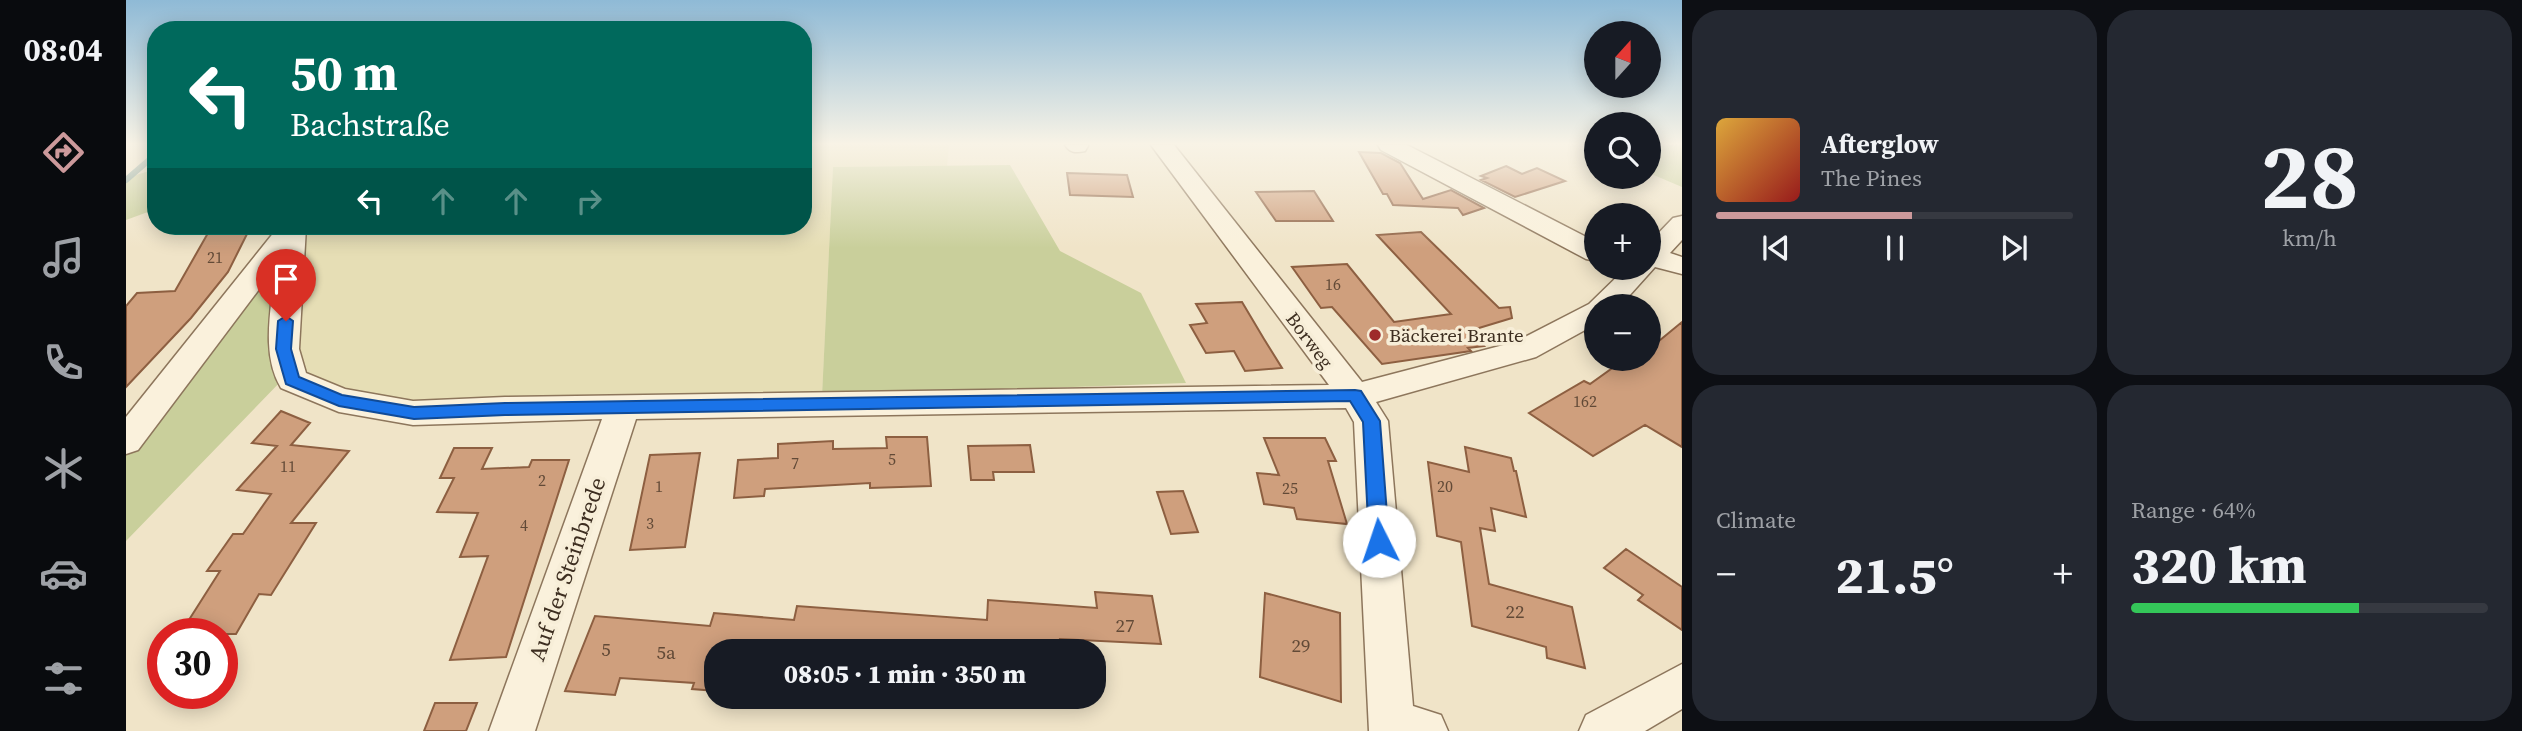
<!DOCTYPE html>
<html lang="en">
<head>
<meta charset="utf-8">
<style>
	:root { --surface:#171b24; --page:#242831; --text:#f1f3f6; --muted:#9ea1a6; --line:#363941; --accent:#cc999b }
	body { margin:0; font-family:"Source Serif 4",serif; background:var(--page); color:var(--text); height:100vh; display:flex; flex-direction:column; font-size:26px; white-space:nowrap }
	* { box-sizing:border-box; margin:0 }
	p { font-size:23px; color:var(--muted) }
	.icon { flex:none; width:38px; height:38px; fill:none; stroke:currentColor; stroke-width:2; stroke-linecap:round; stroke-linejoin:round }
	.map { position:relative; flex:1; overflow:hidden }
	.details { display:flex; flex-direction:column; gap:10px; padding:10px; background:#0d0f14; width:840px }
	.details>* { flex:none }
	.banner { position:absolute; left:21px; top:21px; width:665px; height:214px; border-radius:28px; box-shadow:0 4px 18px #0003; background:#00695c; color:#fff; overflow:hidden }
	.needle { width:46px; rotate:21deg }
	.buttons { position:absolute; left:1458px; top:21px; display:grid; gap:14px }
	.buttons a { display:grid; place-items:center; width:77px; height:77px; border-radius:50%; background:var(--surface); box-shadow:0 4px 18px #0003; font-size:35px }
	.speed { position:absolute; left:21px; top:618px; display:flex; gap:14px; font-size:35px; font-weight:700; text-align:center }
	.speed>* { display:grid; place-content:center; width:91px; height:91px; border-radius:50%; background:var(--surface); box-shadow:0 4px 18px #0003; line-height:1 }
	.speed .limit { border:10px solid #d22; background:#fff; color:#111 }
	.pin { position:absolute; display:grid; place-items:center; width:60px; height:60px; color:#fff; margin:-72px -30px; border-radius:50% 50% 50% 0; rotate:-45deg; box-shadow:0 0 7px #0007 }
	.pin .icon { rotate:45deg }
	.me { position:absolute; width:77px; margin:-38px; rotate:356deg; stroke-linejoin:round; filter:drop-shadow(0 0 5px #0008) }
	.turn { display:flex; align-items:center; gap:24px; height:147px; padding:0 28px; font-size:32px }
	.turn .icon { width:91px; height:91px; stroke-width:2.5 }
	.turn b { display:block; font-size:49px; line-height:60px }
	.lanes { display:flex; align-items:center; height:66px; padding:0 28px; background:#0003; justify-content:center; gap:35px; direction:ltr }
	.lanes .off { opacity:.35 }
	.big { font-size:52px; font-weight:800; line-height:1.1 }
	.details .card { flex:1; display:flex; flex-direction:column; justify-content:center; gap:10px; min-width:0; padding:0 24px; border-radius:28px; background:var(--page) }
	.details .dial { align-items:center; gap:0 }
	.dial b { font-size:91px; line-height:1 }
	.song { display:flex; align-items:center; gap:21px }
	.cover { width:84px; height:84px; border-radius:10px; background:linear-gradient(135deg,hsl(40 70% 55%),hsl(0 70% 35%)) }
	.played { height:7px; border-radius:4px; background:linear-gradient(90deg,var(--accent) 55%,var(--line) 55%) }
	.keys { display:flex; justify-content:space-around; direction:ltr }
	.heat { display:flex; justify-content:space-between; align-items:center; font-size:38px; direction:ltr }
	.charge { height:10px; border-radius:5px; background:linear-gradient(90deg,#34c759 64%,var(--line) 0) }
	.details .tiles { flex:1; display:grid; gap:10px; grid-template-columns:repeat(2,1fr) }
	.trip { position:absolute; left:578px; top:639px; width:402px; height:70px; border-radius:28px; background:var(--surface); box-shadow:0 4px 18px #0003; font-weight:800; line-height:70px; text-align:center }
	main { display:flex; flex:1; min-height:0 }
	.tabs { display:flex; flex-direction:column; width:126px; justify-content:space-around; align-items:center; background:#090b0e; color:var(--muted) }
	.tabs .icon { width:49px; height:49px }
	.tabs .on { color:var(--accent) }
	.tabs b { font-size:32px; color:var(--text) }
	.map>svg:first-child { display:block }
	.farmland { fill:#e6deb5 }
	.green { fill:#c9cf9b }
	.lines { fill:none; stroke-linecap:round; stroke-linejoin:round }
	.stream { stroke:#6f938a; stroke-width:6 }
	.building { fill:#cf9f7d; stroke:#8d5f41; stroke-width:2 }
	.minor-casing { stroke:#8d765c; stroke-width:3 }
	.minor { fill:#faf1dc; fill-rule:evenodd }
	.route { fill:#1a73e8; stroke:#114b97; stroke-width:2 }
	.poi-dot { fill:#9e2a2b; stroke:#f7eed8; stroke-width:2.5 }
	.labels { text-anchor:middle; stroke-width:7; stroke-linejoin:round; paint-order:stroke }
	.number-label { font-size:16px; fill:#624a37 }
	.poi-label { font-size:19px; fill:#3d2e20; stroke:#f7eed8; text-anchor:start }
	.street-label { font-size:19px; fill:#3d2e20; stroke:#f7eed8 }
	.near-number-label { font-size:19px; fill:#624a37 }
	.near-street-label { font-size:23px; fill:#3d2e20; stroke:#f7eed8 }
</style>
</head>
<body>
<main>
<nav class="tabs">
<b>08:04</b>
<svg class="icon on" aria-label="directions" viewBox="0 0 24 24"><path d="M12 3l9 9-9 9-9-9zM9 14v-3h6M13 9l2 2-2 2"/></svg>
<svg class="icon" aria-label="music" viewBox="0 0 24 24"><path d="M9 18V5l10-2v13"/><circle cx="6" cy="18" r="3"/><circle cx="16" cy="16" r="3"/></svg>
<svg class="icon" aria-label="phone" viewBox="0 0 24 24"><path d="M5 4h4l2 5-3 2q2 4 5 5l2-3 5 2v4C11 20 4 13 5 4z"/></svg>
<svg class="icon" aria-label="climate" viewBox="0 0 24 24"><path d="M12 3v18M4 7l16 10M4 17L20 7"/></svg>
<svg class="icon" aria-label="car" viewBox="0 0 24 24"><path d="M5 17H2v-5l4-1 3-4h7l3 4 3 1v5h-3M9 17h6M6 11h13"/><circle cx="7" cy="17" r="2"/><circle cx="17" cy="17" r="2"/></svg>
<svg class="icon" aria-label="filters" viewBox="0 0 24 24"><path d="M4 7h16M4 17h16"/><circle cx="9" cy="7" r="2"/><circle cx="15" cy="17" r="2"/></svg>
</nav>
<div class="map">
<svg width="1556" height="731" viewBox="0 0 1556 731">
	<rect width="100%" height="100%" fill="#f0e4c8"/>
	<!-- farmland -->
	<path class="farmland" d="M677 145H823L821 166 707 167 696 396 290 407 216 396 174 376 168 347 178 226H677Z"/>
	<!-- green -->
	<path class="green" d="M1523 145H1556V187L1523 173Z
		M884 165 934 251 1015 293 1060 383 696 396 707 167Z
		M30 169V209L0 220V178Z
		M164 238 158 378 0 541V454Z"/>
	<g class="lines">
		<!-- stream -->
		<path class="stream" d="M0 180 30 154"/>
	</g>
	<!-- building -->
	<path class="building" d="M1233 152 1255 153 1274 163 1297 199 1325 190 1358 208 1337 215 1332 208 1267 205 1261 194H1257Z
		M1380 166 1396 174 1411 168 1439 181 1389 197 1355 180 1361 178 1355 176Z
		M941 173 1001 175 1007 197 944 195Z
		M1188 191 1207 221H1150L1130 192Z
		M86 226H125L102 272 65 318 0 387V306L11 293 49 291Z
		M1295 232 1373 308 1384 307 1386 318 1343 331 1358 346 1342 348 1345 351 1256 364 1206 307 1195 308 1166 267 1221 264 1268 322 1325 314 1251 235Z
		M1116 302 1138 339 1156 368 1119 371 1108 351 1080 353 1064 325 1081 323 1070 304Z
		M1556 322V447L1519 425 1467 456 1403 413 1458 381 1464 384 1499 359H1522V350Z
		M155 411 184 423 165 445 223 451 165 523H190L145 595 133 594 110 634H54L94 571H81L107 534H117L145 494 111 490 151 446 126 443Z
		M760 437H801L805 486 744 488V483L639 489 638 496 608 498 612 460 652 458V444L707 441V449L761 448Z
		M1138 438H1199L1210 461H1202L1221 524 1171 519 1168 508 1138 504 1131 473 1153 475Z
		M904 445 908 472H867L868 480H845L842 446Z
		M1339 447 1385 458 1388 471H1390L1400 517 1365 508 1369 531 1354 528 1363 584 1446 607 1459 668 1421 658 1420 647 1346 626 1335 542 1311 536 1302 462 1343 472Z
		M328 448H366L356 469 403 467 406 460H443L380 657 324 660 362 556 334 557 352 513 311 512 328 478H314Z
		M574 453 559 547 504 550 524 455Z
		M1057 491 1072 532 1045 534 1031 492Z
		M1500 549 1556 587V630L1512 600 1517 595 1478 568Z
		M969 592 1026 596 1035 644 934 639 935 651H590V691L566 689 568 683 494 678 489 695 439 691 469 616 584 626 588 613 668 620 671 606 861 620 862 600 971 608Z
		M1139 593 1214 613 1215 702 1134 677Z
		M309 703H351L340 731H298Z"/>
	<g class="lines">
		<!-- minor casing -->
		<g class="minor-casing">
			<path id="minor" d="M939 145H962V146L959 151C950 153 944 153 939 145Z
				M1025 145H1048L1236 382 1389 342 1463 304 1500 268H1522V244L1547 218 1556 216V240L1544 253 1556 257V274L1529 267 1494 306H1470V324L1410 357 1250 402 1262 421 1287 706 1315 715 1322 731H1243L1228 422 1220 408 510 419 409 731H363L476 419 287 425 213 412 155 388C134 353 146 306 149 268L12 450 0 454V417L153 226 180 227 173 349 180 373 219 389 287 401 379 397 1203 385Z
				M1252 145H1281L1470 242V261L1460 259 1255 150Z
				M1556 664V709L1519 731H1453L1460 715Z"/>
		</g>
		<!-- minor -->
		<use href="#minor" class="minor"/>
	</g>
	<!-- sky -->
	<linearGradient id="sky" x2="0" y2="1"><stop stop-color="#8fbad6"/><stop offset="0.58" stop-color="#f8f3e6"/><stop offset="1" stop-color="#f8f3e6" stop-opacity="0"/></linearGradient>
	<rect width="1556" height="248" fill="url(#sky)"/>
	<!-- route -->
	<path class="route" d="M160 316 167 321 165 349 173 377 216 395 288 407 379 403 1229 390 1235 391 1254 421 1263 541 1260 547 1253 549 1246 547 1243 541 1237 422 1224 401 379 415 288 419 213 406 160 384 150 349 152 321Z"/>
	<!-- markers -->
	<circle class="poi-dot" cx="1249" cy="335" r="7"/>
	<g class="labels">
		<!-- number labels -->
		<g class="number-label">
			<text x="89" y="263">21</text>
			<text x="1207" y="290">16</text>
			<text x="1459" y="407">162</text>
			<text x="766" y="465">5</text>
			<text x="669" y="469">7</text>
			<text x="162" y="472">11</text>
			<text x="416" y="486">2</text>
			<text x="533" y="492">1</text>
			<text x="1319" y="492">20</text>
			<text x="1164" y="494">25</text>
			<text x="524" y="529">3</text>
			<text x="398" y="531">4</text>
		</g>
		<!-- poi labels -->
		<g class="poi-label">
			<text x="1263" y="342">Bäckerei Brante</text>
		</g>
		<!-- street labels -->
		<g class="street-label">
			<text transform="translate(1184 340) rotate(53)" y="7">Borweg</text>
		</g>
		<!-- near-number labels -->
		<g class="near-number-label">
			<text x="1389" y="618">22</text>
			<text x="999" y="632">27</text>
			<text x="1175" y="652">29</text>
			<text x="480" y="656">5</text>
			<text x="540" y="659">5a</text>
		</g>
		<!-- near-street labels -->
		<g class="near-street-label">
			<text transform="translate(441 569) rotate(-71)" y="8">Auf der Steinbrede</text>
		</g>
	</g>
</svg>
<div class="buttons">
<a><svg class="needle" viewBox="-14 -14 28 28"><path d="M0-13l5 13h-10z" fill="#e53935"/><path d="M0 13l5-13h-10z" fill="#9ea1a6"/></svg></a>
<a><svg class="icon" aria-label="search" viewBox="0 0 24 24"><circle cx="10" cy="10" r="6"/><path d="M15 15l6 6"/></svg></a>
<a>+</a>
<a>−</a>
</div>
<div class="speed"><div class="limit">30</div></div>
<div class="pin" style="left:160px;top:321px;background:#d93025"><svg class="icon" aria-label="arrive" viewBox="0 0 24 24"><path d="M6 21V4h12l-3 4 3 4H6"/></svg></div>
<svg class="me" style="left:1253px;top:541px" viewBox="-20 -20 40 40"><circle r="19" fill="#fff"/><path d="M0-13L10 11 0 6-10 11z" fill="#1a73e8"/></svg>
<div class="trip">08:05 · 1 min · 350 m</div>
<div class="banner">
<div class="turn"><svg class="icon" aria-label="left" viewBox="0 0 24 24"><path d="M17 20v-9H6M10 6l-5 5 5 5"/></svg><div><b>50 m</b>Bachstraße</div></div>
<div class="lanes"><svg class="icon" aria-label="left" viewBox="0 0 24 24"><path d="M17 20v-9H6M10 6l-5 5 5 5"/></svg><svg class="icon off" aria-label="ahead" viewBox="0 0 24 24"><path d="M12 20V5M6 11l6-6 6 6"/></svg><svg class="icon off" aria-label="ahead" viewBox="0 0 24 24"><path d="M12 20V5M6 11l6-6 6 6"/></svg><svg class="icon off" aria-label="right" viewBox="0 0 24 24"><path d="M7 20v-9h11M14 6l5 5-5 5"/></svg></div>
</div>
</div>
<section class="details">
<div class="tiles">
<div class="card">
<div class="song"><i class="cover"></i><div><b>Afterglow</b><p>The Pines</p></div></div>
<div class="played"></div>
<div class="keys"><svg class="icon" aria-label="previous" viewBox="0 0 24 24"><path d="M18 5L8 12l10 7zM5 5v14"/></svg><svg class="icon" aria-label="pause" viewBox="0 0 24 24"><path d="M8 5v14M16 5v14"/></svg><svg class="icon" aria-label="next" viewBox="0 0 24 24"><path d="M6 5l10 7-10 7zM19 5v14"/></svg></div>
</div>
<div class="card dial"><b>28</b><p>km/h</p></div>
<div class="card"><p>Climate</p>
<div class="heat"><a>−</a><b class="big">21.5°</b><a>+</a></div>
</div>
<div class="card"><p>Range · 64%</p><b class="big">320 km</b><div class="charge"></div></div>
</div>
</section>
</main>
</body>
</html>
